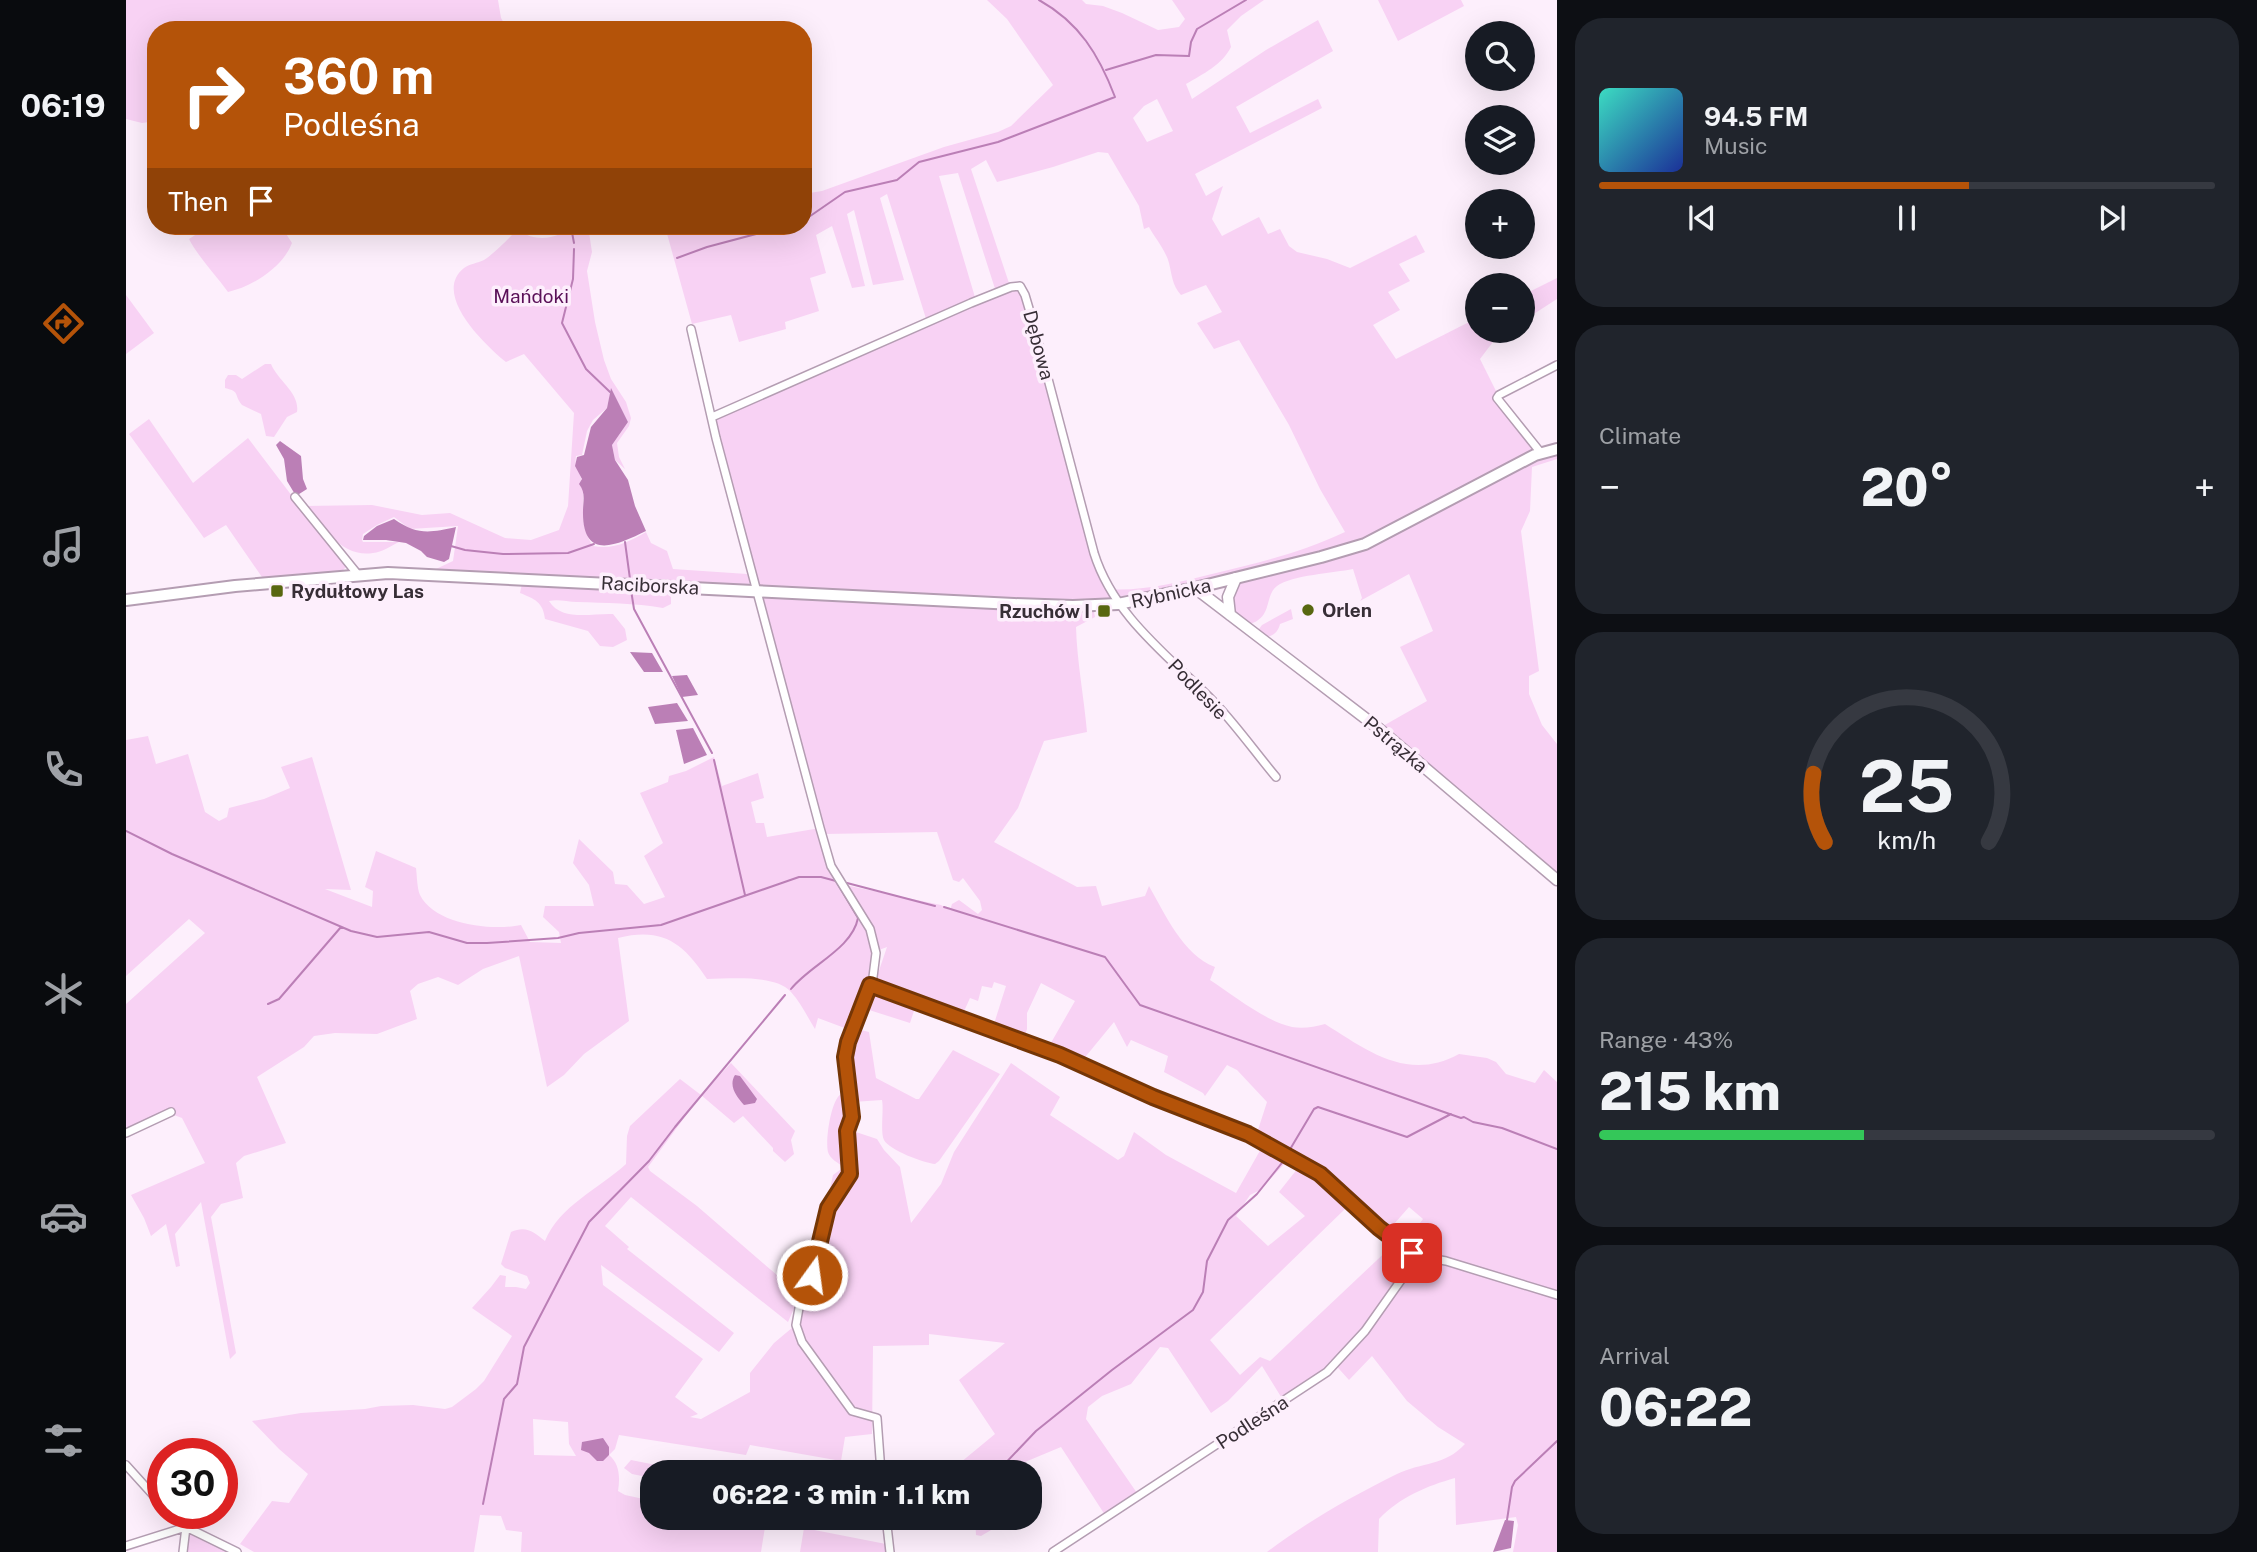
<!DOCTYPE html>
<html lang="en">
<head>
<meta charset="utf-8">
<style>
	:root { --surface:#171b24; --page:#20242c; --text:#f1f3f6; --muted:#9ea1a6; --line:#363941; --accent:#b45309 }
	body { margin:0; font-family:"Public Sans",sans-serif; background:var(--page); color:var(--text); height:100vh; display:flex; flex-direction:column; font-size:26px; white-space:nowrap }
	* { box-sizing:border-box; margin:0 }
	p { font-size:23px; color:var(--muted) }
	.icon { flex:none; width:38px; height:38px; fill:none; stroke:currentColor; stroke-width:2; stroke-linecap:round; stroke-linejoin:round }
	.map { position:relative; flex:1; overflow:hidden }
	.panel { display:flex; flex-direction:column; gap:18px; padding:18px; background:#0d0f14; width:700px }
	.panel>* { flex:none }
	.top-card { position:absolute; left:21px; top:21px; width:665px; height:214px; border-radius:28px; box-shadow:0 7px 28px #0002; background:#b45309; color:#fff; overflow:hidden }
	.tools { position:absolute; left:1339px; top:21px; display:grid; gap:14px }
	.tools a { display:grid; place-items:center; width:70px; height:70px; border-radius:50%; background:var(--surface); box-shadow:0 7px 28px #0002; font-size:35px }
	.speed { position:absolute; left:21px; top:1438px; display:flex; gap:14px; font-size:35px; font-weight:700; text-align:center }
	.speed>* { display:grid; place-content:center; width:91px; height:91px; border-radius:50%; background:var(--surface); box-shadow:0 7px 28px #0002; line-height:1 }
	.speed .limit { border:10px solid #d22; background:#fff; color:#111 }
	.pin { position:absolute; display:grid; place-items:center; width:60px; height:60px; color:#fff; margin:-30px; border-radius:14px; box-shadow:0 4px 10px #0006 }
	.me { position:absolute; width:77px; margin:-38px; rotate:14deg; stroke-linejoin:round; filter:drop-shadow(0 0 5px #0008) }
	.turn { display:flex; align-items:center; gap:24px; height:147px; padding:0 21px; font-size:32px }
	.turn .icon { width:91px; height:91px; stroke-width:2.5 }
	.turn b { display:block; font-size:49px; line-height:60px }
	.then { display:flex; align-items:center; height:66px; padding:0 21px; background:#0003; gap:14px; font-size:26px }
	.big { font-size:52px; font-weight:800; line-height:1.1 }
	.panel .widget { flex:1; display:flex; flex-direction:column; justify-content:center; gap:10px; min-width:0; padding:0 24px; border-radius:28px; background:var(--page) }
	.panel .dial { align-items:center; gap:0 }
	.dial svg { height:182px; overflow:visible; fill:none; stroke:var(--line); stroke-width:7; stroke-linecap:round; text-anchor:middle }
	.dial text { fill:var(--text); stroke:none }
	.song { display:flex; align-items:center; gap:21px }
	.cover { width:84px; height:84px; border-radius:10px; background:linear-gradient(135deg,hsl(170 70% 55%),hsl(230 70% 35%)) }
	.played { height:7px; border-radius:4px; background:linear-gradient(90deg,var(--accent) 60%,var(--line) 60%) }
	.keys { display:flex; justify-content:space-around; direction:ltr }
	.heat { display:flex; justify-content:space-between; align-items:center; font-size:38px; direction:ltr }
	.charge { height:10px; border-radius:5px; background:linear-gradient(90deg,#34c759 43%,var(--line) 0) }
	.trip { position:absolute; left:514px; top:1460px; width:402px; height:70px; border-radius:28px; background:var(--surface); box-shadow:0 7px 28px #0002; font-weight:800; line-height:70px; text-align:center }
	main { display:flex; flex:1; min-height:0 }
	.tabs { display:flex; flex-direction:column; width:126px; justify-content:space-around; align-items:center; background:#090b0e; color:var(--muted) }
	.tabs .icon { width:49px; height:49px }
	.tabs .selected { color:var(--accent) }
	.tabs b { font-size:32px; color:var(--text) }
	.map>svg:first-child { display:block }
	.green { fill:#f8d2f4; fill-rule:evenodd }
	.water { fill:#bb7fb6 }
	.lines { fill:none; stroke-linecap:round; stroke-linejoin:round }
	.stream { stroke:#bb7fb6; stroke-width:2 }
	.street-casing { stroke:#b49db2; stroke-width:10 }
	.secondary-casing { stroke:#b49db2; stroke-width:13 }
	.primary-casing { stroke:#b49db2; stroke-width:14 }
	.street { stroke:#fff; stroke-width:7 }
	.secondary { stroke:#fff; stroke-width:10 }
	.primary { stroke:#fff; stroke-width:10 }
	.route-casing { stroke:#753606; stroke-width:18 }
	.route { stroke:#b45309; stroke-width:12 }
	.poi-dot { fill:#586710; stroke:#fdeffc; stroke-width:2.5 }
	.labels { text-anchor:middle; stroke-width:7; stroke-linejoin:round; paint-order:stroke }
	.park-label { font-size:19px; fill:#5a1058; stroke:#fdeffc }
	.street-label { font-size:19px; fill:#372e36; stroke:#fdeffc }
	.poi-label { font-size:19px; font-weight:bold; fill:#372e36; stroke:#fdeffc; text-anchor:start }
</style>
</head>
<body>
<main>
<nav class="tabs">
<b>06:19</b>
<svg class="icon selected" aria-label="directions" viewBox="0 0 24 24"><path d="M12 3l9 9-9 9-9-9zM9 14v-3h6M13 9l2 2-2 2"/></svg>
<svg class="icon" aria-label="music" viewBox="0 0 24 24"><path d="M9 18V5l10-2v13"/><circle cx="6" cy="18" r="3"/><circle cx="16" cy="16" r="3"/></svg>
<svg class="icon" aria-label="phone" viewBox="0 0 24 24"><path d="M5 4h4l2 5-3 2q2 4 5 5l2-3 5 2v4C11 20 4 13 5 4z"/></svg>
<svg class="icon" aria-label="climate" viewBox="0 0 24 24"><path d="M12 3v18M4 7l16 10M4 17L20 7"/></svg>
<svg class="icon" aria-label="car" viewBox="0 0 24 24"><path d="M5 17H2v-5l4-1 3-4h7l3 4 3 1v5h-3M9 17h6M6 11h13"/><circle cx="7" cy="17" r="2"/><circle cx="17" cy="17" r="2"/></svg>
<svg class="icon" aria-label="filters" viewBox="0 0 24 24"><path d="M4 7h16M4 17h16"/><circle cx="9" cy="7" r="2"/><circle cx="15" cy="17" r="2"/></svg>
</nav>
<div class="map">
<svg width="1431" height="1552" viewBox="0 0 1431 1552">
	<rect width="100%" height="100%" fill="#fdeffc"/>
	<!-- green -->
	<path class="green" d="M0 0H372L375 18 382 30H30V121L16 123 0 119Z
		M861 0H956L960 4 977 6 996 13 1032 30 1053 27 1059 19 1046 0H1138L1115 16 1101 30 1105 47C1096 65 1077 74 1060 84L1066 99 1140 50 1192 20 1207 51 1110 107 1124 133 1192 99 1196 108 1069 174 1080 196 1097 186 1086 219 1096 236 1133 217 1142 234 1154 229 1163 246 1171 252 1201 259 1224 268 1290 235 1299 252 1273 264 1284 281 1262 292 1274 310 1247 325 1270 359 1351 318V331H1381L1370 338 1354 359 1370 391 1368 402 1381 414 1407 449 1405 455 1231 543 1036 592H1009L984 601 889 600 634 588 587 420 802 325 761 194 754 198 778 280 747 285 728 210 721 214 739 286 726 288 706 226 690 235 700 273 684 278 693 311 659 322 660 329 613 342 605 315 566 324 540 230 552 226H677V194L696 191 818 147 872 132 885 126 927 85 881 19ZM1031 99 1047 131 1021 142 1007 118 1018 106ZM972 152 982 153 1013 206 1018 229 1023 227C1029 238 1040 251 1043 263 1046 275 1046 285 1055 295L1080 285 1096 312 1071 323 1088 349 1113 340 1163 425 1194 489 1219 532C1176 552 1136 562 1090 573 1053 582 1017 592 978 589L957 526 898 300 893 291 885 289 845 169 860 160 871 182 927 167ZM832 173 871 295 851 304 813 176Z
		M1252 0H1335L1338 6 1272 41Z
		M83 226H155L166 243C157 267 126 287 102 292 89 274 73 258 63 239Z
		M454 226H462L466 252 461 271 469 322 478 360 485 379 500 402 505 418 503 426 491 443 493 457 499 469 489 460 486 445 502 422 485 389 481 408 467 420 461 431 456 455 450 456C448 470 454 470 456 482 460 507 451 522 467 546 487 550 503 542 520 532L525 543 541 551 547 569 621 574 624 583 620 587 310 569 327 561 332 526 284 529 268 517 251 525 237 534 236 540 237 542H273C265 546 256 552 247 553 215 558 197 526 178 506L246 505 296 515 324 513 379 538 405 540 433 530 442 506 448 413 398 354 380 362C360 346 305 294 338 268 343 264 352 263 358 260 370 252 381 240 391 230 416 245 430 236 454 226Z
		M1431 278V299L1397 321V295Z
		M0 295 28 333 0 354Z
		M139 364H145C152 381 174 393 171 412L161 417 148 437 140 436 135 414 116 405C107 394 115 392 99 388V380L102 375H110L116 379Z
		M23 419 67 483 122 438 220 567 214 573 138 580 100 525 78 538 3 434Z
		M1431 454V459L1406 467 1404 511 1395 531 1413 671 1403 676V694L1416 725 1431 744V884L1257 726 1301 701 1274 647 1307 631 1283 574 1234 601 1236 598 1227 569C1208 573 1166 575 1151 586 1138 596 1147 617 1124 624 1120 621 1112 618 1109 614 1101 604 1107 589 1115 582 1161 569 1211 564 1254 543 1314 514 1368 475 1431 454Z
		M397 579 534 586 545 597V604L537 608C508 603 480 603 451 602 441 602 433 599 423 601 436 622 466 613 487 614L499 629 501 640 487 647 474 646 462 631 419 619C417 602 409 599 394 593Z
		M637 596 968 612 969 617 950 627C951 662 958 697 961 732L918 741 892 808 868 842 951 887 970 886 976 906 1019 896 1023 886C1039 914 1057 955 1089 967L1084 980C1107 995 1139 1021 1166 1027 1177 1029 1188 1027 1199 1024 1242 1051 1282 1082 1333 1054L1361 1058 1370 1062 1380 1074 1409 1083 1418 1070 1431 1082V1293L1294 1254 1277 1245 1297 1219 1283 1207 1261 1232C1220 1193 1182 1160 1131 1133L1141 1102 1111 1070 1101 1065 1079 1096 1077 1093 1038 1072 1042 1056 1005 1040 1001 1047 988 1022 956 1061 922 1048 949 1001 915 983 901 1013V1029L898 1039 867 1027 880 986 868 982 866 988 856 986 852 1001 844 998 835 1018 790 1005 784 1023 740 1009 761 947 753 950 747 932 719 885 815 905 824 910 826 904 833 900 852 914 856 910 854 901 837 878 833 882 827 880 811 832 699 834Z
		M1165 609 1167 619 1154 624C1152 632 1147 637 1138 637L1133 629 1136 625Z
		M22 736 30 764 62 754 79 812 93 821 101 817 103 808 138 799 164 788 155 767 186 757 225 890 199 889 246 907 247 891 239 887 250 851 290 868C291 876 291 888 294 895 309 925 366 931 395 925L404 942 435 943 433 932 417 917 419 906H468L463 885 447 863 453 839 487 872 489 884 501 885 518 904 539 897 518 856 537 843 514 793 542 782 543 776 560 771 588 757 596 786 632 773 638 798 625 802 630 823H638L641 837 694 828 705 866 749 943 742 987 724 1030 692 1018 689 1029C682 1018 675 1003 665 992 649 974 604 979 581 979 557 943 537 927 492 938L503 1021 458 1054 438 1075 421 1087 393 956 357 969 332 985 312 977 292 984 284 991 291 1019 251 1034 209 1033 188 1036 178 1047 131 1077 160 1143 118 1156 110 1163 117 1198 95 1204 85 1217 110 1353 104 1359 75 1202 49 1234 54 1266 50 1267 40 1224 25 1236 18 1218 5 1195 79 1163 56 1118 48 1115 45 1111 2 1130 0 1126V1004L79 933 63 919 0 976V740Z
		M733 1026 735 1030 743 1032 750 1078 790 1099H793L827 1050 874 1074 813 1161 809 1164C798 1163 763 1150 758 1140 754 1132 758 1110 756 1100L727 1102 722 1054Z
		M605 1063 669 1131 665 1140 668 1154 659 1162 647 1151V1148L617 1116 608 1123 575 1095 522 1167 524 1171 571 1206 674 1295 662 1322 505 1197 479 1226 503 1247 501 1249 608 1333 593 1352 475 1265 477 1285 577 1359 549 1397 572 1414 564 1417 575 1419 624 1392V1373L648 1343 673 1322 675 1310 685 1291 705 1210 701 1202 707 1175 718 1167C712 1163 704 1159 702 1152 699 1140 705 1100 715 1094L724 1130 751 1139 758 1150 774 1167 785 1223 815 1184 828 1152 885 1063 934 1097 924 1115 992 1160 998 1156 1008 1132 1040 1155 1110 1193 1136 1147 1161 1161 1134 1190 1124 1195 1110 1216 1142 1246 1179 1216 1153 1192 1172 1168 1189 1176 1221 1203 1220 1208 1084 1340 1114 1375 1134 1357 1144 1361 1268 1244 1288 1257 1231 1336 1234 1341 1290 1265 1299 1260 1431 1297V1552H1387L1392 1525 1390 1517 1330 1525 1329 1478C1301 1486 1274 1497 1253 1519L1252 1552H1141C1182 1521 1225 1497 1271 1474 1296 1462 1319 1466 1339 1444L1312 1427 1281 1401 1246 1356 1223 1380 1205 1360 1196 1372 1157 1400 1136 1366 1102 1401 1085 1413 1042 1348 1034 1347 1005 1384 976 1396 962 1407 960 1419 1011 1493 979 1515 935 1447 899 1462 885 1472H823L869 1434 833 1380 879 1343 803 1334V1345L747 1346 746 1434 719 1437 715 1461 624 1445 620 1455 493 1435 489 1449 483 1455C494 1464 494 1478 492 1491L499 1495 527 1501V1517H540L541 1520 547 1517C577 1517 614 1513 639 1527L635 1552H395L396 1532 380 1530 375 1516 354 1515 348 1552H128L114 1544 146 1501 163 1503 182 1474 153 1449 126 1421 175 1413 239 1409 255 1406 287 1405 319 1409 326 1407 350 1389 358 1381 386 1336 346 1308 365 1287 374 1275 380 1276 379 1287H390L400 1289 404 1283 401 1276 379 1268 375 1264 385 1232C400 1225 408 1232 419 1241 433 1206 474 1188 500 1164L501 1136 504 1126 554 1079 575 1095ZM407 1419 442 1422 443 1444 450 1456 408 1455Z
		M505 1460 565 1472H527L526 1478 506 1474 498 1468Z
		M849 1517H880L882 1520 855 1536 850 1535Z
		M678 1528 760 1544V1552H674Z
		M63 1530 106 1552H58Z"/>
	<!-- water -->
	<path class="water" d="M394 226H448L418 235 402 234Z
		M485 388 502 422 486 445 489 460 502 480 509 506 520 531C491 545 456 562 457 511 457 501 460 493 453 484L456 479 449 466 451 457 458 455 465 427 481 408Z
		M154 441 175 456 177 479 181 489 170 496 161 481 158 459 150 445Z
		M268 519C291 535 303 533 330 527L323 559 318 562 301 557 295 551 280 543 260 540H237L238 536 251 526Z
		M504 652 526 653 537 672H518Z
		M561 675 572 695 556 697 546 676Z
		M551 703 562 721 529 724 522 707Z
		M567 728 581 755 558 764 550 730Z
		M609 1075 614 1076 631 1099 629 1103 618 1105C611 1097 602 1086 609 1075Z
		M477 1438 483 1447V1455L477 1461H471L463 1453 455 1450 456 1442Z
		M1379 1520 1388 1521 1385 1548 1367 1552Z"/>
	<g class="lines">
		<!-- stream -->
		<path class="stream" d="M980 70 1030 55 1063 56 1065 42 1071 29 1120 0
			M677 221 719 192 771 180 793 162 872 142 989 97C973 55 953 22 913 0
			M445 227 448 243
			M448 249 447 279 436 323 460 369 484 392
			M551 258 581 247 660 226
			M499 542 504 579
			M325 546 339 550 377 554 442 553 468 544
			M505 590 508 609 586 753
			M588 760 619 895
			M0 831 46 854 225 931 251 937 303 932 341 943H361L432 938 453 933 535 925 673 877H695L710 881 732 918C726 949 684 965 665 989
			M721 883 809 906
			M818 907 979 957 1014 1005 1335 1118 1338 1117 1347 1122 1376 1128 1431 1149
			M142 1004 153 999 215 927
			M1163 1151 1188 1109 1192 1107 1281 1137 1325 1114
			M871 1472 910 1431 986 1370 1067 1310 1077 1292 1081 1261 1102 1220 1131 1194 1159 1159
			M357 1504 378 1399 391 1384 398 1347 463 1222 523 1161 549 1127 659 995
			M1381 1520 1386 1487 1389 1481 1431 1441"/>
		<!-- street casing -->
		<g class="street-casing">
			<path id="street" d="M565 329 590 438 694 828 705 866 744 929 750 953 747 977 721 1042 719 1057 725 1117 721 1131 724 1174 702 1208 681 1293 673 1308 670 1325 676 1342 726 1411 751 1418 755 1472
				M586 417 845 303 885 287 894 286 899 295 907 322 968 553C988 617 1043 656 1088 702 1110 725 1129 752 1150 777
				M1415 453 1371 398 1373 395 1431 365
				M169 497 233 576
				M744 985 951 1062 1027 1097 1122 1134 1194 1174 1253 1228 1281 1250 1292 1256 1320 1261 1431 1295
				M0 1133 45 1112
				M0 1465 37 1506
				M45 1514 60 1527 111 1552
				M760 1517 764 1552
				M0 1546 60 1527 57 1552
				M927 1552 1201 1372 1239 1331 1292 1256"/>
		</g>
		<!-- secondary casing -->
		<g class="secondary-casing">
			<path id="secondary" d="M1069 588 1252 728 1431 880
				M1104 615 1102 597 1110 578"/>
		</g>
		<!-- primary casing -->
		<g class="primary-casing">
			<path id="primary" d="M0 600 109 586 262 573 888 604 947 606 992 604 1069 588 1195 557 1239 544 1409 455 1431 449"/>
		</g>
		<!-- street -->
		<use href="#street" class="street"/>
		<!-- secondary -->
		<use href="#secondary" class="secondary"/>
		<!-- primary -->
		<use href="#primary" class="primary"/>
	</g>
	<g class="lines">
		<!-- route casing -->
		<g class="route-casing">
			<path id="route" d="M686 1275 702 1208 724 1174 721 1131 726 1117 719 1057 722 1042 744 985 934 1055 1027 1097 1122 1134 1194 1174 1253 1228 1286 1253"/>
		</g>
		<!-- route -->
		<use href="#route" class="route"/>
	</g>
	<!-- markers -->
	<g class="poi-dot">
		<rect x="144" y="584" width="14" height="14" rx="3.5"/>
		<circle cx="1182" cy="610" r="7"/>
		<rect x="971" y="604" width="14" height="14" rx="3.5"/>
	</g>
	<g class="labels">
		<!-- park labels -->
		<g class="park-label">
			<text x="405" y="303">Mańdoki</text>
		</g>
		<!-- street labels -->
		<g class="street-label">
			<text transform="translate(913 345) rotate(75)" y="7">Dębowa</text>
			<text transform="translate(524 585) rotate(3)" y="7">Raciborska</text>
			<text transform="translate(1045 593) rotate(-12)" y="7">Rybnicka</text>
			<text transform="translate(1072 689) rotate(46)" y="7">Podlesie</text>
			<text transform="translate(1270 744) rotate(40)" y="7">Pstrązka</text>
			<text transform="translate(1126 1422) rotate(-33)" y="7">Podleśna</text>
		</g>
		<!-- poi labels -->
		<g class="poi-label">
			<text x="165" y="598">Rydułtowy Las</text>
			<text x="1196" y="617">Orlen</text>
			<text x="964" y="618" text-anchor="end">Rzuchów I</text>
		</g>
	</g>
</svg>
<div class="tools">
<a><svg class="icon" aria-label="search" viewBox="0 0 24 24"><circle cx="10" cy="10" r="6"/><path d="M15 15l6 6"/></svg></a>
<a><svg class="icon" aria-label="layers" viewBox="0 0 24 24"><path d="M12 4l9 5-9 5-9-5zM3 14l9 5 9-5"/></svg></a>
<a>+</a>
<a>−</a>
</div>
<div class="speed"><div class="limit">30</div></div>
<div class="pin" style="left:1286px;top:1253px;background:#d93025"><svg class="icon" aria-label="arrive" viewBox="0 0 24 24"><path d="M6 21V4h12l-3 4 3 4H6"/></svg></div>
<svg class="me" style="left:686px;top:1275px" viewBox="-20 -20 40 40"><circle r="17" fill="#b45309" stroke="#fff" stroke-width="3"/><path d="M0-11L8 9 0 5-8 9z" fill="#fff"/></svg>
<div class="trip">06:22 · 3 min · 1.1 km</div>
<div class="top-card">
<div class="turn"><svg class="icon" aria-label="right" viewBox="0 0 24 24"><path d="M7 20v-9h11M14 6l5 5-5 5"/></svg><div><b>360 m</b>Podleśna</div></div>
<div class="then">Then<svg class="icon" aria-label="arrive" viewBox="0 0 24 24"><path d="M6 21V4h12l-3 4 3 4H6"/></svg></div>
</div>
</div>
<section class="panel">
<div class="widget">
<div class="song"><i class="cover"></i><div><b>94.5 FM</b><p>Music</p></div></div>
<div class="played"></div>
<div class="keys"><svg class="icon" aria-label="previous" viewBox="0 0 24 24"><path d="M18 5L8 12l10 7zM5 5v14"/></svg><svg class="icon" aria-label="pause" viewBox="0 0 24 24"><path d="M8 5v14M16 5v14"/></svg><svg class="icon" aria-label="next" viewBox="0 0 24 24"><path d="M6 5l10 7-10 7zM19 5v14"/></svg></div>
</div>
<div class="widget"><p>Climate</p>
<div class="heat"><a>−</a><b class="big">20°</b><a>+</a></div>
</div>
<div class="widget dial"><svg viewBox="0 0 100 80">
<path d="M14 69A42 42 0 1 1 86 69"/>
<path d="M14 69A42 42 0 0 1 9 39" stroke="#b45309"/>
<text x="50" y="56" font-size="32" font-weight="700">25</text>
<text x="50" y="72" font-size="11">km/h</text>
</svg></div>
<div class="widget"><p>Range · 43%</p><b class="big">215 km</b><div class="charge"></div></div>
<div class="widget"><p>Arrival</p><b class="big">06:22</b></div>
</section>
</main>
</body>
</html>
